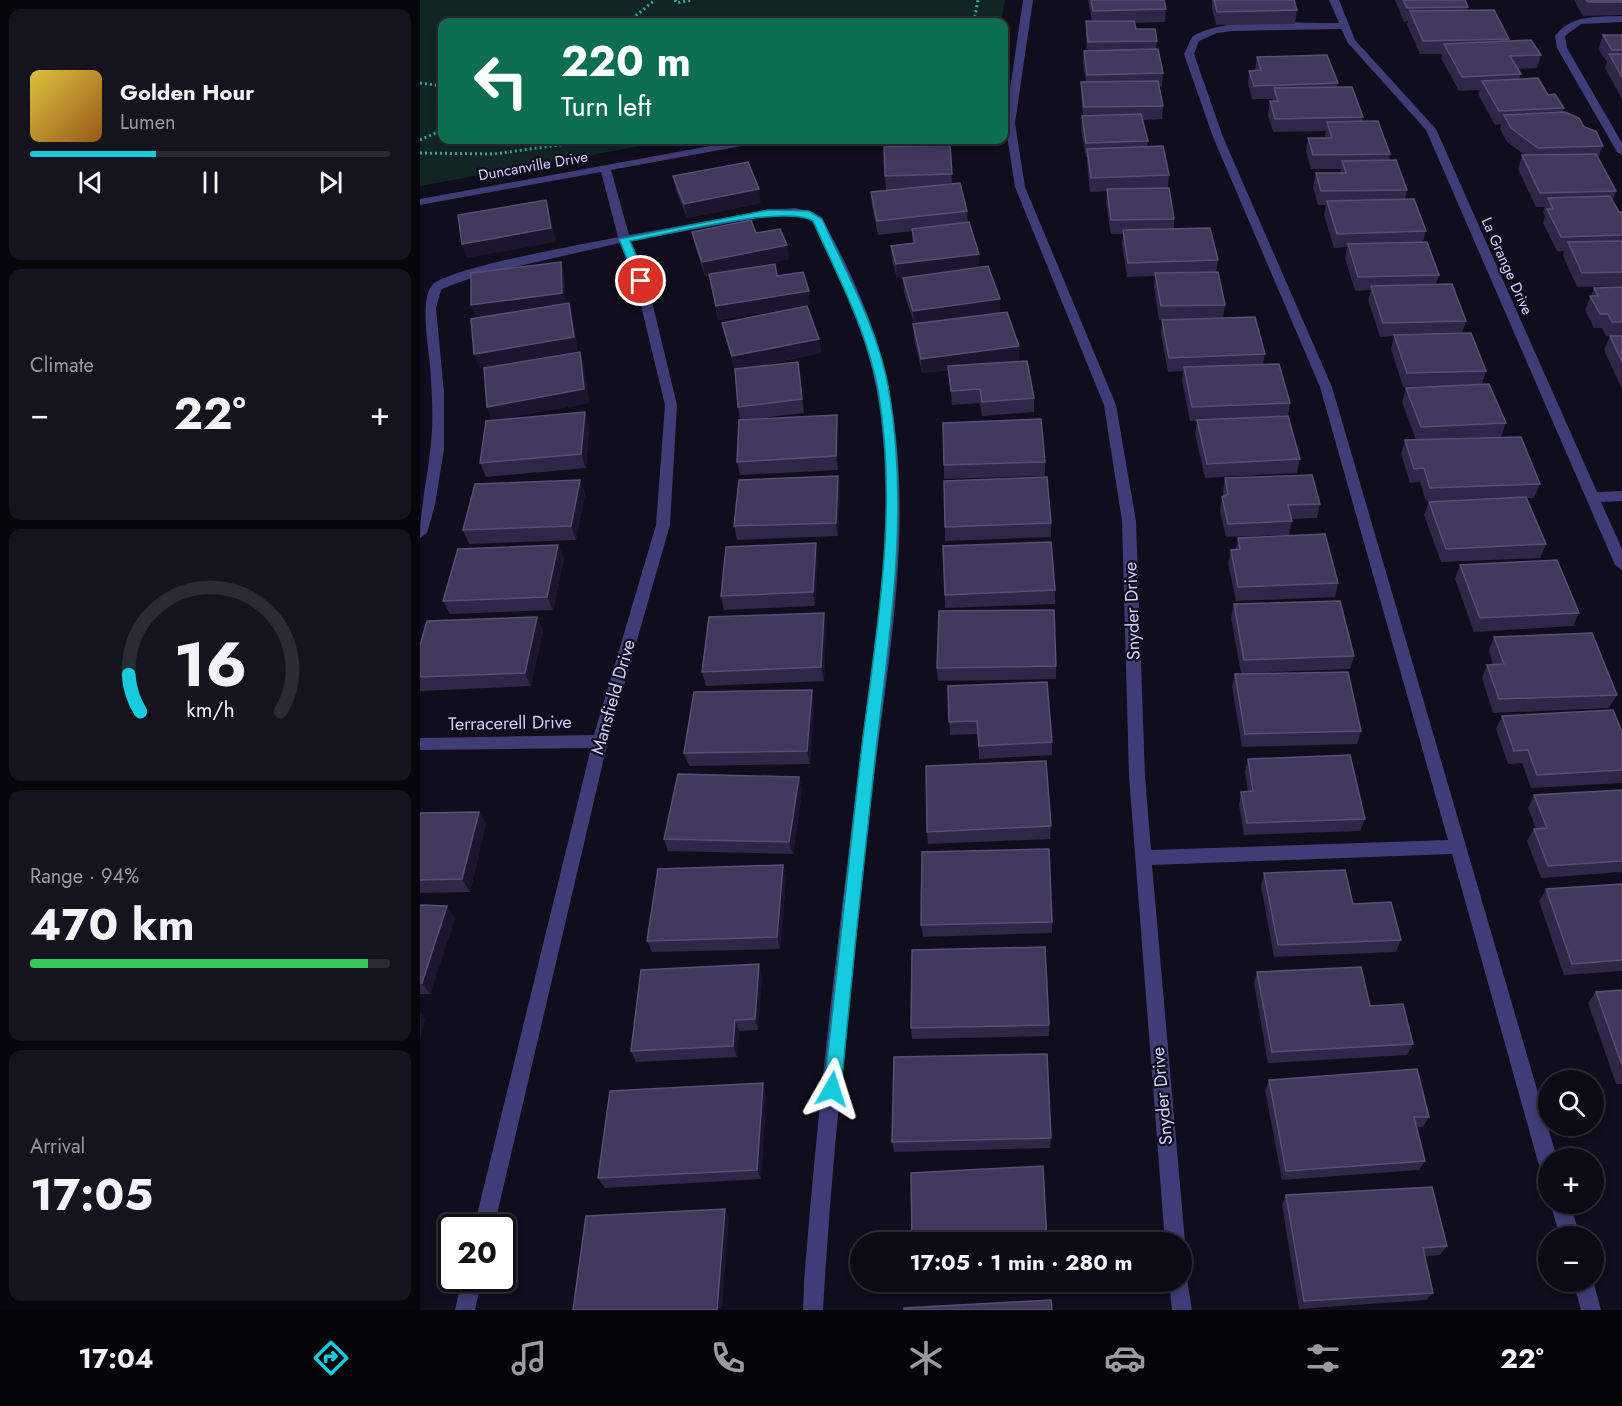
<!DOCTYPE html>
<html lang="en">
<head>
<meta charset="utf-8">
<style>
	:root { --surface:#0c0a15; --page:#15131e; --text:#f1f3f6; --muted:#9a9aa0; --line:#2c2b34; --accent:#15cbdf }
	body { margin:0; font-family:Jost,sans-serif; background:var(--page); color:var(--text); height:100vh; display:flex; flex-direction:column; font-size:22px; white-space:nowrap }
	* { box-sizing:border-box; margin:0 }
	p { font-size:20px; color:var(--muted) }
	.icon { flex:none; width:33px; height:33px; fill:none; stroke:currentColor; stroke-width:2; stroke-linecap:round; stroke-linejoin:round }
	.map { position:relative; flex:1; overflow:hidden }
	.panel { display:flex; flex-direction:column; gap:9px; padding:9px; background:#07060c; width:420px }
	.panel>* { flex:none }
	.top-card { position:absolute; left:18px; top:18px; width:570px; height:126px; border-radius:12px; box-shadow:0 3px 9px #0003,0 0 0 2px var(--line); background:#0b6e4f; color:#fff; overflow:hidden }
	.buttons { position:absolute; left:1118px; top:1070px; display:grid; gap:12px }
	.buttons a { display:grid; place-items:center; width:66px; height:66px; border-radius:50%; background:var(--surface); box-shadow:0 3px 9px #0003,0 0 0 2px var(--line); font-size:30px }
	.speed { position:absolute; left:18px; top:1214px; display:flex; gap:12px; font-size:30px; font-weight:700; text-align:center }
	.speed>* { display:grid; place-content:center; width:78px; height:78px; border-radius:50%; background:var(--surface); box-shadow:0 3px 9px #0003,0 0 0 2px var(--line); line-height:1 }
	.speed .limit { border:3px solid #111; border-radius:9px; background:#fff; color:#111 }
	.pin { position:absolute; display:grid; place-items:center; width:51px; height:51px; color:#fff; margin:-26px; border:3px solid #fff; border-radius:50%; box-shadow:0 2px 6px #0007 }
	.me { position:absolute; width:66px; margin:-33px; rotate:6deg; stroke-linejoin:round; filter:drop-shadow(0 0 4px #0008) }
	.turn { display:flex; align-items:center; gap:21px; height:126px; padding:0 24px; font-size:27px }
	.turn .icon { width:78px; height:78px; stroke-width:2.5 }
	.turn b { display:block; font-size:42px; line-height:51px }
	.big { font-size:45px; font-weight:700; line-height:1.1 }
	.panel .widget { flex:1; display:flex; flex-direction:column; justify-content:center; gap:9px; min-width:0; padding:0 21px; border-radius:12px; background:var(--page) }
	.panel .dial { align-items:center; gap:0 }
	.dial svg { height:156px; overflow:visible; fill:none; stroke:var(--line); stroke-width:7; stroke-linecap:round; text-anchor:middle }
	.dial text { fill:var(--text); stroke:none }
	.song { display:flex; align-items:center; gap:18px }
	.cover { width:72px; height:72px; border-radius:9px; background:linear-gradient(135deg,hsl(50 70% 55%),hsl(30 70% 35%)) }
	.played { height:6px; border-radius:3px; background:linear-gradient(90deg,var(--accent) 35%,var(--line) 35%) }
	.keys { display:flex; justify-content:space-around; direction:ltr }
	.heat { display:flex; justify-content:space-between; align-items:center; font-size:33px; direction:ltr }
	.charge { height:9px; border-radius:4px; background:linear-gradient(90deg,#34c759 94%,var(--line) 0) }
	.trip { position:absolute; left:430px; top:1232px; width:342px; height:60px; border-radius:30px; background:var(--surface); box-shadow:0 3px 9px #0003,0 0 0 2px var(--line); font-weight:700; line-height:60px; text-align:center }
	.tab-bar { display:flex; height:96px; justify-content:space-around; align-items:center; background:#050408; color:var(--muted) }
	.tab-bar .icon { width:42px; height:42px }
	.tab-bar .selected { color:var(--accent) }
	.tab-bar b { font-size:27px; color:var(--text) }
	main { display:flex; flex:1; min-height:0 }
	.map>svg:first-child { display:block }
	.green { fill:#112525 }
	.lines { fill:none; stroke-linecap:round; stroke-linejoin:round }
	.path { stroke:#38a49d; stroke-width:3; stroke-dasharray:2 3; stroke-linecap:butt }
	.minor { fill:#3f3c77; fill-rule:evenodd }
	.wall { fill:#2e2748 }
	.shaded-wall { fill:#1b152f }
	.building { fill:#40395b; stroke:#575074; stroke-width:1.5 }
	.route { fill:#15cbdf; stroke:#0e8491; stroke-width:1.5 }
	.labels { text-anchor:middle; stroke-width:4.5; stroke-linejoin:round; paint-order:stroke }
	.far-street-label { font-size:15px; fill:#d2cdfa; stroke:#100d1c }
	.street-label { font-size:18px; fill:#d2cdfa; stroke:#100d1c }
</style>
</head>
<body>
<main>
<section class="panel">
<div class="widget">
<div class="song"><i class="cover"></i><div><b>Golden Hour</b><p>Lumen</p></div></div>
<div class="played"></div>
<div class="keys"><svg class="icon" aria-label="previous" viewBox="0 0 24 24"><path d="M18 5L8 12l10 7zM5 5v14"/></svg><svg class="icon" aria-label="pause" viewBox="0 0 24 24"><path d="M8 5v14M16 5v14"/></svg><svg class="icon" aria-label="next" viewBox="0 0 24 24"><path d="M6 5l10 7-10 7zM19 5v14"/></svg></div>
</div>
<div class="widget"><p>Climate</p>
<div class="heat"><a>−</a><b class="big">22°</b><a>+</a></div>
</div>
<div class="widget dial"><svg viewBox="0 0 100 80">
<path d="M14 69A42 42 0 1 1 86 69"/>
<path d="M14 69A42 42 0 0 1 8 50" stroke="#15cbdf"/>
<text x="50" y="56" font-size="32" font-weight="700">16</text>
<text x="50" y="72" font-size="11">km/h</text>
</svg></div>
<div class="widget"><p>Range · 94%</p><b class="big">470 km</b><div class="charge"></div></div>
<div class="widget"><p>Arrival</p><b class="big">17:05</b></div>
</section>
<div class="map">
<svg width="1202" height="1310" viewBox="0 0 1202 1310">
	<rect width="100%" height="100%" fill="#100d1c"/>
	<!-- green -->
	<path class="green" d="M0 0H585L581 22H22V140H254L0 186Z"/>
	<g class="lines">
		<!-- path -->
		<path class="path" d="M255 0 257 3 272 0
			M208 22 235 0
			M554 22 558 0
			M0 83 22 86
			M0 140 22 130
			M0 153 74 154 175 140"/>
		<!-- minor -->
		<path class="minor" d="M603 0H613L595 123 605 187 696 405 716 521 725 776 731 850 1028 840 900 387 793 137 764 54 772 37C803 16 881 24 919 23L909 0H919L935 40 1016 129 1177 492 1202 491V501L1181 502 1202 549V570L1195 565 1006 130 928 43 921 29 812 31 797 33 779 41 774 54 803 137 912 387 1137 1158H1128V1172L1121 1169 1118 1162 1032 854 732 865 765 1242 762 1249V1242H745L709 776 702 521 684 405 595 187 585 123Z
			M1202 16V22L1161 24 1145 36 1147 48 1202 143V155L1197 152 1137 48 1135 36C1151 14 1178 17 1202 16Z
			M323 140H343L338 143 191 170 209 235 348 210 375 208 393 212 401 217C426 260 454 322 465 371 500 521 464 677 448 826 431 987 412 1148 403 1310H383L384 1282C397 1113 417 944 438 776 453 647 480 517 456 387 445 328 417 275 392 221L375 214 348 216 211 241 227 281 257 405 250 525 188 741 74 1227H54L171 748 0 750V738L174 735 236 525 245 405 215 281 200 243 59 275 24 288 21 290 16 308 24 393V449L15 505 7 533 0 538C0 509 7 481 10 452 14 423 12 394 10 365 8 346 0 299 12 285 31 267 165 244 198 237L181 172 0 205V199Z
			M1130 1203H1150L1160 1236H1140Z
			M762 1272 766 1274 772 1310H752L749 1281H762Z
			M42 1278H62L55 1310H35Z
			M1153 1281 1173 1280 1181 1310H1161Z"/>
	</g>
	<!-- wall -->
	<path class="wall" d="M668 0H744L746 9 745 22 715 23 716 29 737 41 736 49 743 73 742 86H739L743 106 742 119 723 120 728 141 727 147 749 175 748 188 754 219V229L798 260 796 272 805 305 803 318 845 354 843 364 870 403 868 416 880 459 877 473 785 478 775 434 777 421H770L762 381 763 371 748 372 741 334 742 320H739L734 287 735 276 707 277 702 244 703 234H691L686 203 687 191 670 192 667 162V157H666L661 130 662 116H663L661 96V82H666L663 64 664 51H667L666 35V21H672Z
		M792 0H874L877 10 875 24 796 25 792 8Z
		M975 0H1045L1048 7 1047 10 1089 39 1088 41 1121 55 1117 68 1098 69 1101 74 1099 79 1128 95 1144 108 1143 112 1164 127 1183 146 1178 158 1196 191 1193 200 1199 212H1202V286L1157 287 1143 256 1144 251H1137L1123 223 1125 216 1123 212 1125 207H1116L1098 169 1102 155H1105L1087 142 1080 129 1081 124 1075 125 1058 94 1060 90 1039 91 1021 58 1022 54H1000L987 25 988 21 984 22Z
		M1154 0H1202V15L1163 16Z
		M1202 31V99L1185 68 1187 62 1178 49 1183 35H1201Z
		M837 57 918 83 917 87 943 117 942 121 970 154 969 160 987 190 985 199 1006 231 1003 242 1019 275 1016 285 1046 321 1042 333 1066 371 1062 384 1086 423 1081 437 1051 438 1120 484 1114 498H1107L1126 544 1120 558 1021 562 1004 515 1009 502 1021 501H1006L1000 482 990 483 981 454 985 440H996L982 402 986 388 1016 386 983 387 971 349 974 336 960 337 948 300 951 290 935 291 925 258 927 247 914 248 904 215 906 205H898L893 187 896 173H920L921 169H891L886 152 888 138H905V135L906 131 853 132 848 115 850 101H852L853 99H832L828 84 829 71H835Z
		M530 145 532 184 547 211 548 222 559 254V267L580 299V313L599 346V360L578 363 614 398V412L562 416 560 403 532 405 529 370 502 373 494 338 493 324H494L484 292 483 278 523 272 477 278 472 260 471 246 493 244 492 231 458 235 452 206 451 192 466 190 465 176Z
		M253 176 341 203 267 218 256 190Z
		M272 232 336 233 369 259 314 270 391 305 298 320 289 275 285 276 275 246Z
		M1202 287V389L1184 350 1190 336H1186L1182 328H1174L1165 310 1174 288Z
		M302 323 399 339 401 353 330 368 380 376 384 413 334 419 417 415 418 429V470L320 475 317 462 320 420 318 407 315 369 305 337Z
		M160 352 164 366 169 403 80 419 165 412 169 426 166 468 66 477 60 463 72 420 67 407Z
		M625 462V476L524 479V465Z
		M805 478 900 504 897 518 871 519 872 521 869 535 806 537 800 511 802 497 803 496V492Z
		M160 480 165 494 156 540 49 544 43 530Z
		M420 490 418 536 317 540 314 526Z
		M631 523V537L525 541V527Z
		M818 538 918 583 915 597 816 601 808 563 811 550 816 549Z
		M138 545 144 559 133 610 30 614 23 601Z
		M398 557 395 606 304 610 301 596Z
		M1040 565 1159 613 1153 626 1054 632 1035 579Z
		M635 590V604L525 608V595Z
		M814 604 934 656 930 669 821 673 811 618Z
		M117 617 123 630 111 686 0 691V645Z
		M406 626 404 681 286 686 282 672Z
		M1074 637 1197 695 1189 708 1073 713 1062 678 1067 665H1073L1069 650Z
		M636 666V679L518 681 517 668Z
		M815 674 941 731 937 744 822 747 812 687Z
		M528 686 632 742V755L559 759 558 734 530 735Z
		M392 690 394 704 390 764 269 766 264 753Z
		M1082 716 1202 732V783L1111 788 1102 763 1088 764 1076 729Z
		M828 759 945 819 940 831 824 835 819 805 821 792H828L825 772Z
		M379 777 382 790 373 854 248 851 244 839Z
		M1202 790V872L1121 878 1107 841 1114 829H1116L1108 808 1114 795Z
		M59 812 66 824 50 892 0 893V813Z
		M631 826 630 839 508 844 507 832Z
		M363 865 366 878 360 949 232 952 227 941Z
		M844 873 933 904 981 940 976 952 854 957 841 886Z
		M1202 884V971L1144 975 1119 901 1126 889Z
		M0 905 35 918 10 994H0Z
		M632 922V933L503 937 501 925Z
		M339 964 342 976 338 1030 319 1031 317 1057 216 1062 211 1051Z
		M837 972 950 1006 993 1044 987 1055 848 1063 834 983Z
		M1202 990V1084H1196L1168 1003 1176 992Z
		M629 1025V1036L492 1039 491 1028Z
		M849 1080 1009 1117 1003 1127H997L1005 1161 999 1170 862 1180 845 1090Z
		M343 1083 346 1094 341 1179 185 1188 178 1178Z
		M631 1138 630 1148 474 1152 472 1142Z
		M866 1195 1027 1246 1020 1255 1005 1256 1013 1293 1006 1300 879 1309 862 1205Z"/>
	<!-- shaded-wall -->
	<path class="shaded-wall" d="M339 189 341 203 267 218 264 204Z
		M126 200 130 214 136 242 47 258 42 244Z
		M367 245 369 259 285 276 282 262Z
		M559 254V268L477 278 476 264Z
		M141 262 145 276 146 307 56 319 51 305Z
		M389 291 391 305 298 320 296 306Z
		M580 299V313L494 325 493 311Z
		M149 303 153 317 158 351 59 368 54 354Z
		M399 339 401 353 315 370 312 356Z
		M599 346V360L502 373 501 359Z
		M160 352 164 366 169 403 72 421 67 407Z
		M165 412 169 426 166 468 161 454Z
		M417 415 418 429V470L416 456Z
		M418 476 420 490 418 536 416 523Z
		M160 480 165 494 156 540 151 526Z
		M396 543 398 557 395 606 393 592Z
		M138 545 144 559 133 610 127 597Z
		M404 613 406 626 404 681 401 667Z
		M117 617 123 630 111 686 105 673Z
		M392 690 394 704 390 764 387 751Z
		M379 777 382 790 373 854 369 842Z
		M59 812 66 824 50 892 42 879Z
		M363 865 366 878 360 949 357 937Z
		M27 906 35 918 10 994 2 983Z
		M339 964 342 976 338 1030 335 1019Z
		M0 1012 5 1019 0 1039Z
		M315 1020 319 1031 317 1057 313 1046Z
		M343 1083 346 1094 341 1179 337 1170Z
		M305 1209 309 1218 302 1310H297Z"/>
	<!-- building -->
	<path class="building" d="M671 0H744L746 9 673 11Z
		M794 0H874L877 10 797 12Z
		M983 0H1045L1048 7 987 8Z
		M1166 0H1202V2H1168Z
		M1074 10 1089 39 1003 41 990 11Z
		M666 21H714L716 29H735L737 41 668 42Z
		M1183 35H1202V50H1192Z
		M1111 40 1121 55 1090 56 1101 74 1042 77 1024 44Z
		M738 49 743 73 667 75 664 51Z
		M1189 54H1202V77Z
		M907 55 918 83 834 86 829 71 841 70 837 57Z
		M1118 78 1128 95 1135 94 1144 108 1079 111 1062 81Z
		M738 81 743 106 664 107 661 82Z
		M932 87 943 117 855 119 850 101H858L854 88Z
		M1145 112 1159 118 1164 127 1176 131 1183 146 1118 148 1091 128 1084 115Z
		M721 114 728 141 666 143 662 116Z
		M958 121 970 154 893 155 888 138H912L907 122Z
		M530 145 532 174 465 176 464 147Z
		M743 146 749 175 671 178 667 149Z
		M1176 154 1196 191 1120 193 1102 155Z
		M976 160 987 190 901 191 896 173H926L922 161Z
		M328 162 339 189 264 204 253 176Z
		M540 183 547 211 457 221 451 192Z
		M749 188 754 219 691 220 687 189Z
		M1190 196 1199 212H1202V235L1141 237 1127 209H1133L1128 198Z
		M994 199 1006 231 917 234 907 201Z
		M126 200 131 228 42 244 38 215Z
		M331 220 336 233 360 229 367 245 282 262 272 232Z
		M549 222 559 254 476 264 471 246 495 243 492 229Z
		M790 228 798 260 708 263 703 230Z
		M1202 241V272L1162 273 1148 242Z
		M1007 242 1019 275 938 277 928 244Z
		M141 262 142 293 51 305V273Z
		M355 264 357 276 383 272 389 291 296 306 289 274Z
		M568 266 580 299 493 311 483 278Z
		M798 272 805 305 741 306 735 273Z
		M1032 284 1046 321 963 323 951 286Z
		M1202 287V322H1192L1188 314H1180L1170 296H1178L1174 288Z
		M149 303 154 337 54 354 51 319Z
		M387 306 399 339 312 356 302 323Z
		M587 312 599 346 501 359 493 324Z
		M835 317 845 354 749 358 742 320Z
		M1051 333 1066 371 987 373 974 335Z
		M1190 336H1202V362Z
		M160 352 164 389 67 407 64 368Z
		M607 361 614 398 562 402 560 389 531 391 528 366Z
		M378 362 382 399 318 407 315 369Z
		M859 364 870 403 772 407 764 367Z
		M1069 384 1086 423 1001 427 986 388Z
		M165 412 161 454 60 463 66 421Z
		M417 415 416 456 317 462 319 420Z
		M868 416 880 459 787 464 777 420Z
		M621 419 625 462 524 465 523 423Z
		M1101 437 1120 484 1010 488 1004 468 994 469 985 440Z
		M892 475 900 504 868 505 872 521 808 524 802 497 808 494 805 478Z
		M418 476 416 523 314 526 319 480Z
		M627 477 631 523 525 527 524 481Z
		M160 480 151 526 43 530 55 484Z
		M1106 497 1126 544 1026 549 1009 502Z
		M905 534 918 583 818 587 811 550 820 549 818 538Z
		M631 542 635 590 525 595 523 546Z
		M396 543 393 592 301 596 306 547Z
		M138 545 127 597 23 601 38 549Z
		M1137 560 1159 613 1060 618 1040 565Z
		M920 601 934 656 824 660 814 604Z
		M634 610 636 666 517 668 519 611Z
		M404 613 401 667 282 672 289 617Z
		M117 617 105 673 0 677V645L7 621Z
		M1172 633 1197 695 1079 699 1067 665 1084 664 1074 637Z
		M928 672 941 731 825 734 815 674Z
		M627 682 632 742 559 746 557 721 529 722 528 686Z
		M392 690 387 751 264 753 274 692Z
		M1193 710 1202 732V770L1117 775 1108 750 1094 751 1082 716Z
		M930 755 945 819 827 823 821 792 833 791 828 759Z
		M626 761 631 826 507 832 506 766Z
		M258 774 379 777 369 842 244 839Z
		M1202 790V861L1128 866 1114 829 1127 828 1114 795Z
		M59 812 42 879 0 880V813Z
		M629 849 632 922 501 925 502 852Z
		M363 865 357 937 227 941 238 869Z
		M925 870 933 904 971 902 981 940 858 945 844 873Z
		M1202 884V960L1152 964 1126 889Z
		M0 905 27 906 2 983H0Z
		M625 947 629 1025 491 1028 492 950Z
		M339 964 335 1019 315 1020 313 1046 211 1051 221 970Z
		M941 967 950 1006 983 1004 993 1044 852 1052 837 972Z
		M1202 990V1065L1176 992Z
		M627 1054 631 1138 472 1142 474 1057Z
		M997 1069 1009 1117H994L1005 1161 866 1171 849 1080Z
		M343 1083 337 1170 178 1178 190 1091Z
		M623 1166 627 1242H492L491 1173Z
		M1012 1187 1027 1246 1003 1248 1013 1293 884 1301 866 1195Z
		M305 1209 297 1310H153L166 1216Z
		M631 1300 632 1310H484V1308Z"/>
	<!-- route -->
	<path class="route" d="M348 210 389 211 402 219C427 274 459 331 469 391 489 509 471 625 457 742 444 858 432 973 421 1089L418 1095 412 1097 406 1095 404 1089C416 971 429 854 443 737 458 622 478 505 458 390 447 330 417 275 393 221 367 204 245 235 210 241L227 281 221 284 216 281 199 239Z"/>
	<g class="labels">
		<!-- far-street labels -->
		<g class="far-street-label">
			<text transform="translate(113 166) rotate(-10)" y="5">Duncanville Drive</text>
			<text transform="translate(1087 266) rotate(66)" y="5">La Grange Drive</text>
		</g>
		<!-- street labels -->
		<g class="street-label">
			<text transform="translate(712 611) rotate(-92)" y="6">Snyder Drive</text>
			<text transform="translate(193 697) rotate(-74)" y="6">Mansfield Drive</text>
			<text transform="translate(90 723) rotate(-1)" y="6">Terracerell Drive</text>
			<text transform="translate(742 1096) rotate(-95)" y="6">Snyder Drive</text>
		</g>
	</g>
</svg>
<div class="buttons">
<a><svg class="icon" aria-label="search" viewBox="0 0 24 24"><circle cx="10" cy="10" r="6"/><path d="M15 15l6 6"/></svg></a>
<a>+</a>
<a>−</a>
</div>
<div class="speed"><div class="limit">20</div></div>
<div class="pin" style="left:221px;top:281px;background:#d93025"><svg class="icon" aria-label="arrive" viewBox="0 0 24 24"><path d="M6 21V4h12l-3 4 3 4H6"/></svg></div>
<svg class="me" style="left:412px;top:1089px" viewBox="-20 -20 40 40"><path d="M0-17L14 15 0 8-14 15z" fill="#15cbdf" stroke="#fff" stroke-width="4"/></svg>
<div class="trip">17:05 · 1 min · 280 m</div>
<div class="top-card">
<div class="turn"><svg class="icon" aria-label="left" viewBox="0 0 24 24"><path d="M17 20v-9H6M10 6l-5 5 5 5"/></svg><div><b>220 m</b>Turn left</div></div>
</div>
</div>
</main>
<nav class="tab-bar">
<b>17:04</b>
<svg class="icon selected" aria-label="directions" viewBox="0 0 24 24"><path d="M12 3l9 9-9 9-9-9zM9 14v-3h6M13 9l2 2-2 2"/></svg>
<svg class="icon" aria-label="music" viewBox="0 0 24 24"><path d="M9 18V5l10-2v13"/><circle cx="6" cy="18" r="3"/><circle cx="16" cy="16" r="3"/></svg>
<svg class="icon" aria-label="phone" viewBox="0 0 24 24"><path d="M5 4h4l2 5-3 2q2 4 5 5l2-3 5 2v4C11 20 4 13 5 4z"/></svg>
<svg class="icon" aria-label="climate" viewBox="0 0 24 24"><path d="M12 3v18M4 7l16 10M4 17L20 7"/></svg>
<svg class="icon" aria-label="car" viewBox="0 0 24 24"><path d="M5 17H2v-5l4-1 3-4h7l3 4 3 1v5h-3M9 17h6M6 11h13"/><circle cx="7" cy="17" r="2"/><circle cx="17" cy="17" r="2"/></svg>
<svg class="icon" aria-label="filters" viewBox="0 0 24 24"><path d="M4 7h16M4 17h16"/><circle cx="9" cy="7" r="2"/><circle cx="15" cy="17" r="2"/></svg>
<b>22°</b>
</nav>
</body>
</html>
